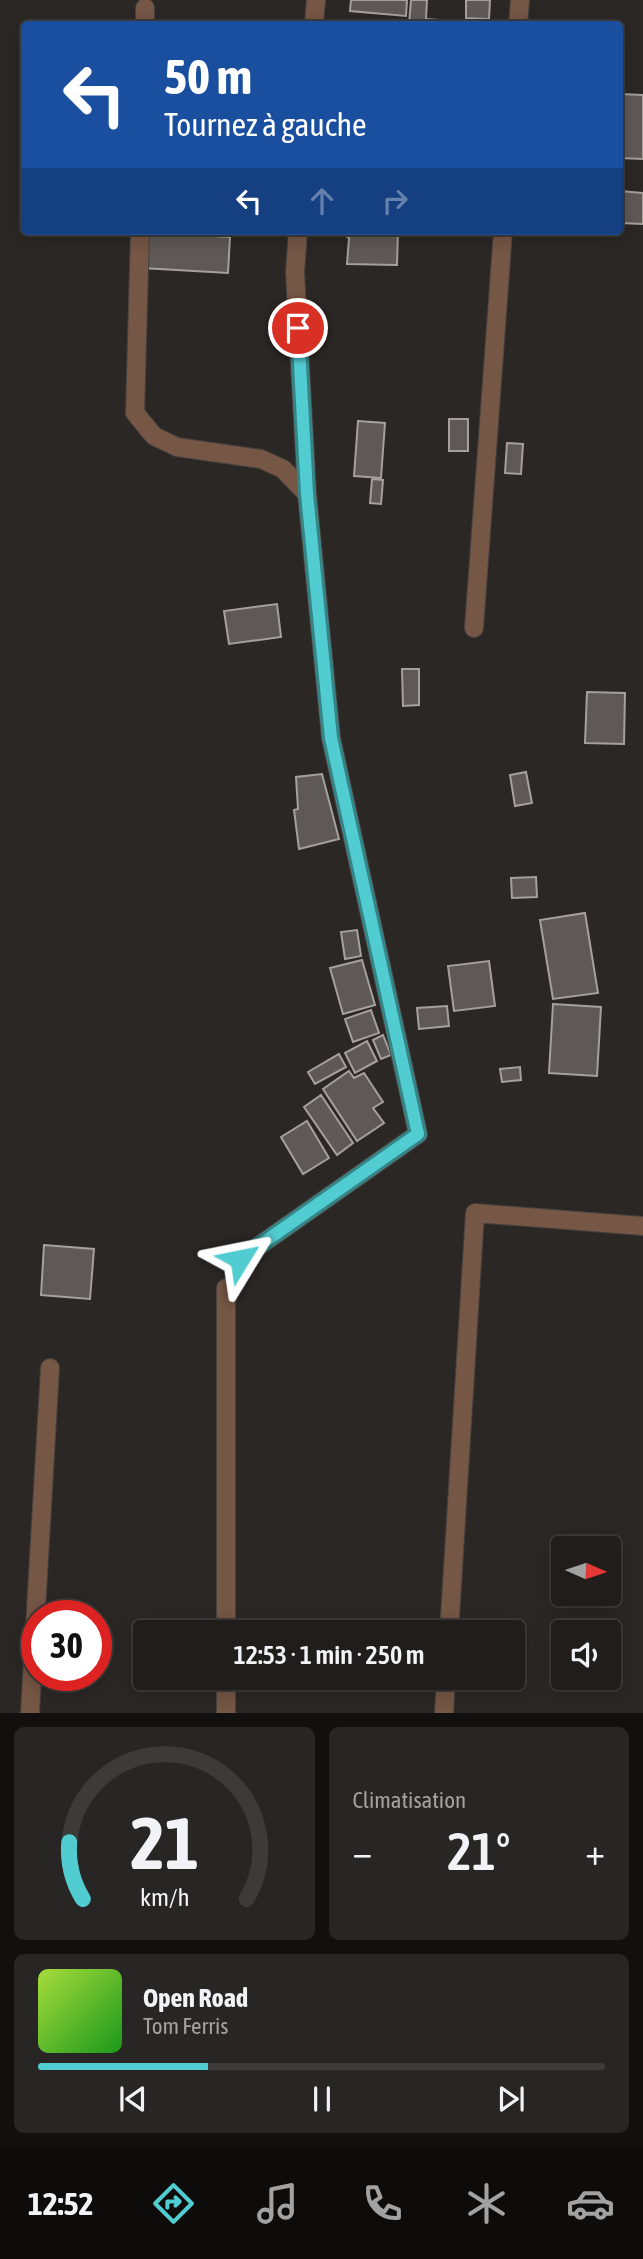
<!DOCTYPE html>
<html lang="fr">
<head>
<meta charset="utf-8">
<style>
	:root { --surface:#201d1b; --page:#282624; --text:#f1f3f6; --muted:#a2a2a3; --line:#3d3b3a; --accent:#51ccd1 }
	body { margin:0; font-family:"Asap Condensed",sans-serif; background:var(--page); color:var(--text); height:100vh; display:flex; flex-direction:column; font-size:26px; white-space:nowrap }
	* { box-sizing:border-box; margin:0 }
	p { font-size:23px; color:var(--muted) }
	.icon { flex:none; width:38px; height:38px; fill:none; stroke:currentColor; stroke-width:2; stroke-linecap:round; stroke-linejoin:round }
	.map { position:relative; height:1713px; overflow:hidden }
	.sheet { display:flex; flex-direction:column; gap:14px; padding:14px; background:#12100f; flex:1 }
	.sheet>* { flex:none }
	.top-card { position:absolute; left:21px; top:21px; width:602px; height:214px; border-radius:7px; box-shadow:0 4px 18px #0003,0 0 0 2px var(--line); background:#1a4fa0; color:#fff; overflow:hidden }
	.needle { width:46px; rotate:93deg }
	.buttons { position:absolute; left:551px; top:1536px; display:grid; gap:14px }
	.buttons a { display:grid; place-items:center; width:70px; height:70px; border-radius:7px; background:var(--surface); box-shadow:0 4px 18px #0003,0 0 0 2px var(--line); font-size:35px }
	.speed { position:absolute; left:21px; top:1600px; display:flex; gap:14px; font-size:35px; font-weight:700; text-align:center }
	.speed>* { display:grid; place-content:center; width:91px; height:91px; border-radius:50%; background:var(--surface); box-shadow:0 4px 18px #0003,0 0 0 2px var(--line); line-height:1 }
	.speed .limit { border:10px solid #d22; background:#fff; color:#111 }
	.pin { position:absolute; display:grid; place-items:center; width:60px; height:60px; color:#fff; margin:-30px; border:4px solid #fff; border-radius:50%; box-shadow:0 2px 7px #0007 }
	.me { position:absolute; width:77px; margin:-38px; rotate:55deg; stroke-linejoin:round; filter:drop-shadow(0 0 5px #0008) }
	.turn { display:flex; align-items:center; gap:24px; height:147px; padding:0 28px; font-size:32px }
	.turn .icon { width:91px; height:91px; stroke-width:2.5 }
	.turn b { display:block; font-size:49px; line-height:60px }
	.lanes { display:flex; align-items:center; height:66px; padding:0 28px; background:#0003; justify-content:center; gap:35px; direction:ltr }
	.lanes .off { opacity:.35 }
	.big { font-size:52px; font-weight:600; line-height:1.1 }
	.sheet .card { flex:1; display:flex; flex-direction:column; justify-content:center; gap:10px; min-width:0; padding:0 24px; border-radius:10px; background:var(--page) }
	.sheet .dial { align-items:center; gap:0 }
	.dial svg { height:182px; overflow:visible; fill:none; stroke:var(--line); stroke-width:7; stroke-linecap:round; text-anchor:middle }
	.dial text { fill:var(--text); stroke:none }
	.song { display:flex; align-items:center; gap:21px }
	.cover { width:84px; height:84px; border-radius:10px; background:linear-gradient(135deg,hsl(80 70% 55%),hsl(120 70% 35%)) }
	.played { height:7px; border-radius:4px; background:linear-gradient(90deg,var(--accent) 30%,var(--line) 30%) }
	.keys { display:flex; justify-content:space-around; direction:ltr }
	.heat { display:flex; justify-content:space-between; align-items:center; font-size:38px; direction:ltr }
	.sheet .tiles { flex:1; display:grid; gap:14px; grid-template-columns:1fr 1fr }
	.card:last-child { grid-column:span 2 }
	.trip { position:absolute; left:133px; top:1620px; width:392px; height:70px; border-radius:7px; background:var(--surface); box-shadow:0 4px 18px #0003,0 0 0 2px var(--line); font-weight:600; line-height:70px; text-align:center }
	.tabs { display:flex; height:112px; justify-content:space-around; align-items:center; background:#0d0c0b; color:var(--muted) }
	.tabs .icon { width:49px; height:49px }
	.tabs .current { color:var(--accent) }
	.tabs b { font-size:32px; color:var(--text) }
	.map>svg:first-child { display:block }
	.building { fill:#5e5856; stroke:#a6a09d; stroke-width:2 }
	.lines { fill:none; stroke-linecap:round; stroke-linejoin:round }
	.street-casing { stroke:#46423f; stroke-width:20 }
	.street { stroke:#765645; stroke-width:18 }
	.route-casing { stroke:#358588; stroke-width:18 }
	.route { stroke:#51ccd1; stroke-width:12 }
</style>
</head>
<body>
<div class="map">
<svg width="643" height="1713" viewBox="0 0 643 1713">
	<rect width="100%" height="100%" fill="#2b2724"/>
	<!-- building -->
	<path class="building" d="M351 0H407L406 16 350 11Z
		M411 0H427L426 19 492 24H409Z
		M466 0H490L489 19 466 18Z
		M620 94 643 95V159L620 158Z
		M620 191 643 193V224L620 223Z
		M342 231H398L397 265 347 264 349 238 342 234Z
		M143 232 230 237 228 273 142 268Z
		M449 419H468V451H449Z
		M358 421 385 423 381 478 354 476Z
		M507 443 523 444 521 474 505 473Z
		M372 479 383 480 381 504 370 503Z
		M277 604 281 637 229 644 224 611Z
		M402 669H419V705L403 706Z
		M587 692 625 693 624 744 585 743Z
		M526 772 532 803 515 806 510 775Z
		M322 774 339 839 299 849 294 810 298 809 296 777Z
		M536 877 537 897 512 898 511 878Z
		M585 913 598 993 553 999 540 920Z
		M357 930 361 956 345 959 341 932Z
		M362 960 375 1005 343 1014 330 968Z
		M489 961 495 1006 454 1011 448 966Z
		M553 1004 601 1007 597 1076 549 1073Z
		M447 1006 449 1026 419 1029 417 1008Z
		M371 1010 379 1033 353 1042 345 1019Z
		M383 1035 391 1055 381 1059 373 1040Z
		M367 1041 377 1061 355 1073 345 1053Z
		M339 1054 346 1067 315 1084 308 1072Z
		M520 1067 521 1080 502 1082 500 1069Z
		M349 1071 354 1078 364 1073 383 1102 373 1108 384 1123 357 1141 323 1089Z
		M321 1095 353 1143 337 1155 304 1107Z
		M307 1121 329 1158 303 1174 281 1137Z
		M44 1245 94 1249 90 1299 41 1295Z"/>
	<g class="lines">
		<!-- street casing -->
		<g class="street-casing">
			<path id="street" d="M145 24V8
				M314 24 316 0
				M518 24 520 0
				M140 231 135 413 154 436 177 447 261 459 283 469 307 494
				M474 628 503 231
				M240 1259 418 1134 331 738 307 494 295 272 298 231
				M226 1633V1288
				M449 1633 475 1213 643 1226
				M30 1713 50 1368
				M226 1713V1678
				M444 1713 446 1678"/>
		</g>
		<!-- street -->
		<use href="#street" class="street"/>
	</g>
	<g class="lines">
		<!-- route casing -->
		<g class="route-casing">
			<path id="route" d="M240 1259 418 1134 331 738 307 494 298 328"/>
		</g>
		<!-- route -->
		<use href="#route" class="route"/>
	</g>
</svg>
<div class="buttons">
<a><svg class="needle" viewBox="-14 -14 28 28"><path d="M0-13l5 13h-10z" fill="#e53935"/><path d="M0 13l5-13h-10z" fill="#a2a2a3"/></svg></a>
<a><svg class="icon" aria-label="sound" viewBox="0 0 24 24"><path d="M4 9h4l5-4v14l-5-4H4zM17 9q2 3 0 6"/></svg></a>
</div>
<div class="speed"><div class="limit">30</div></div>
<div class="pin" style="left:298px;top:328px;background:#d93025"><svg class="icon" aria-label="arrive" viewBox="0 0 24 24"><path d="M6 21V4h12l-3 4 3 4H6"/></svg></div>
<svg class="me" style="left:240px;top:1259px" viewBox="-20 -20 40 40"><path d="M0-17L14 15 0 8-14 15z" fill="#51ccd1" stroke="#fff" stroke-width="4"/></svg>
<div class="trip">12:53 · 1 min · 250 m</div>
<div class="top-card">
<div class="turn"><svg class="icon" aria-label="left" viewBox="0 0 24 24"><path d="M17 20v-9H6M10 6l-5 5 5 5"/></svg><div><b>50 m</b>Tournez à gauche</div></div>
<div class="lanes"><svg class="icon" aria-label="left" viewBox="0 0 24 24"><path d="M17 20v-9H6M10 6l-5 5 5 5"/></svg><svg class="icon off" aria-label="ahead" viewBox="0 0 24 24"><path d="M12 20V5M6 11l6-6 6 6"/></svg><svg class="icon off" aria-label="right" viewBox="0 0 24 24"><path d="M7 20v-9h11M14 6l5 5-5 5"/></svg></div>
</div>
</div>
<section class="sheet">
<div class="tiles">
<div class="card dial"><svg viewBox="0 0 100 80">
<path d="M14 69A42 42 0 1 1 86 69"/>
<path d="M14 69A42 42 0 0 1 8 44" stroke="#51ccd1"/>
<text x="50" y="56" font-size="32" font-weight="700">21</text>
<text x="50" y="72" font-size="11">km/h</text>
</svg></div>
<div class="card"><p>Climatisation</p>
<div class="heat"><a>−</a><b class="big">21°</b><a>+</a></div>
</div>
<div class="card">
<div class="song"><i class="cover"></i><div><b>Open Road</b><p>Tom Ferris</p></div></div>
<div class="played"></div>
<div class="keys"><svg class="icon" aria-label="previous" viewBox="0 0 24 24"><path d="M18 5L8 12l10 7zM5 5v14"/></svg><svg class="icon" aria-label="pause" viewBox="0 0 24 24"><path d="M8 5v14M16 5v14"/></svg><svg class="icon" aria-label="next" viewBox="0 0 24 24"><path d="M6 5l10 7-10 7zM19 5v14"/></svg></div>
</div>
</div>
</section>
<nav class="tabs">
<b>12:52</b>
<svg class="icon current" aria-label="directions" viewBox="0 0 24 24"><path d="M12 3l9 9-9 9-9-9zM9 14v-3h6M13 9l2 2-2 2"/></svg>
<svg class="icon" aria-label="music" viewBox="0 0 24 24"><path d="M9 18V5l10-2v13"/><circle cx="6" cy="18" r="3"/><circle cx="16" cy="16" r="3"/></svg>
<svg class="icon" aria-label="phone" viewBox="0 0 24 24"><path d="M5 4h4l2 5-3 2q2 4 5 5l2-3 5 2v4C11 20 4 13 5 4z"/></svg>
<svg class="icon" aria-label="climate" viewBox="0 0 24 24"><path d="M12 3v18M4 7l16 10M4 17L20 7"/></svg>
<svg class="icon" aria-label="car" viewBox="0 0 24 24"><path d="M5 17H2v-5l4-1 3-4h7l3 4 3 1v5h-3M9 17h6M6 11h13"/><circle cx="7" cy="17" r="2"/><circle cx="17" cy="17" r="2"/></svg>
</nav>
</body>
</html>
